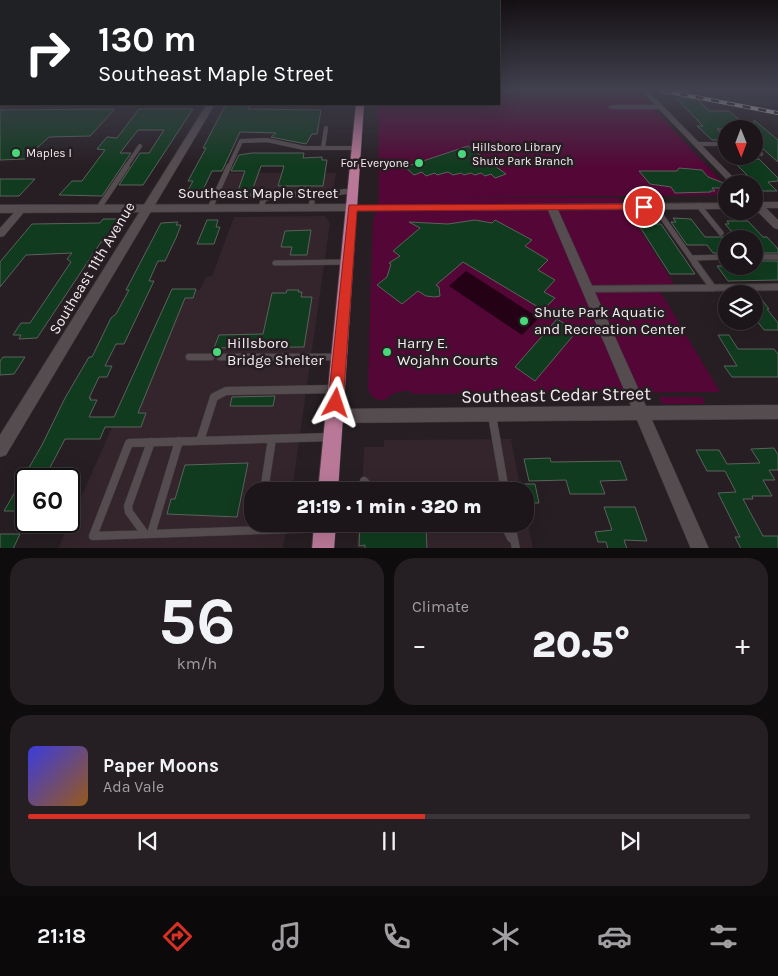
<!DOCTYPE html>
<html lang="en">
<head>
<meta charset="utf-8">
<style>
	:root { --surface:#1c161a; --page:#251f23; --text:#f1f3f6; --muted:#a09fa2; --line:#3a3539; --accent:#d93025 }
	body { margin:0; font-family:Karla,sans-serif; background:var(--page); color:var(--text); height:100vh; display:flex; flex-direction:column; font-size:19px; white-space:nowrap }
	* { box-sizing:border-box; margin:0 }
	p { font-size:16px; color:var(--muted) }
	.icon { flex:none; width:28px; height:28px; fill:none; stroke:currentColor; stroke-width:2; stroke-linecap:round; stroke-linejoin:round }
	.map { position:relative; height:548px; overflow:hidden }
	.drawer { display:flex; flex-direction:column; gap:10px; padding:10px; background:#0f0c0e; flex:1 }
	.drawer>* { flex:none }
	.top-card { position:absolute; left:0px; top:0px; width:500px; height:105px; box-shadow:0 5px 20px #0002,0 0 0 1px var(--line); background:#202124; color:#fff; overflow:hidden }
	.needle { width:32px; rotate:179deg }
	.buttons { position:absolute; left:718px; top:120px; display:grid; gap:10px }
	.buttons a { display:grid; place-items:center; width:45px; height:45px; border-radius:50%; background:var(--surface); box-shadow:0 5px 20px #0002,0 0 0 1px var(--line); font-size:25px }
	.speed { position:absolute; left:15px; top:468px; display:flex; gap:10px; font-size:25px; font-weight:700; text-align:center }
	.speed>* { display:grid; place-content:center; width:65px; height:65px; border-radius:50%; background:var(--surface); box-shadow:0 5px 20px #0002,0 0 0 1px var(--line); line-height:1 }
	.speed .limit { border:2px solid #111; border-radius:8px; background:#fff; color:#111 }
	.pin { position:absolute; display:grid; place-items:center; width:42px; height:42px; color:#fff; margin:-21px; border:2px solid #fff; border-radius:50%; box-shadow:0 1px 5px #0007 }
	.me { position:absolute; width:55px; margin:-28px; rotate:5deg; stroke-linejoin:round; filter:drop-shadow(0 0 4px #0008) }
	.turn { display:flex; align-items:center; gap:18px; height:105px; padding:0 15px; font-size:22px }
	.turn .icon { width:65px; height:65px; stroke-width:2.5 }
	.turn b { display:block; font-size:35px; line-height:42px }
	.big { font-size:38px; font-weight:800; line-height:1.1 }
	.drawer .widget { flex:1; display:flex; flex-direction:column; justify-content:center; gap:8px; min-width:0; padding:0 18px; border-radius:20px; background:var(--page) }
	.drawer .dial { align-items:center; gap:0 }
	.dial b { font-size:65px; line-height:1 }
	.song { display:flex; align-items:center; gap:15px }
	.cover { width:60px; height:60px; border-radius:8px; background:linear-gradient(135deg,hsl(240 70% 55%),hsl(30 70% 35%)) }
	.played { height:5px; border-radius:2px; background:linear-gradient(90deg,var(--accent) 55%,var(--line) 55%) }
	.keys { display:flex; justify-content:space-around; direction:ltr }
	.heat { display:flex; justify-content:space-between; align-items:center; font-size:28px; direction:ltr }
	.drawer .tiles { flex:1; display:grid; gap:10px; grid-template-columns:1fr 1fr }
	.widget:last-child { grid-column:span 2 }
	.trip { position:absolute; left:244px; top:482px; width:290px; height:50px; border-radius:20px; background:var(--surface); box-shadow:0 5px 20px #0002,0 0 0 1px var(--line); font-weight:800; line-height:50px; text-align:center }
	.dock { display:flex; height:80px; justify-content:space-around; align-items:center; background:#0b090a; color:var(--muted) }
	.dock .icon { width:35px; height:35px }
	.dock .current { color:var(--accent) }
	.dock b { font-size:22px; color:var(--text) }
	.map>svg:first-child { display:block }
	.built { fill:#33252b }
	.green { fill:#540736 }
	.water { fill:#250116 }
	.building { fill:#103b1e; stroke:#5b625c }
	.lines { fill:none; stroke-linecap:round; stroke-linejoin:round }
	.service-far3-casing { stroke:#413a3d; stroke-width:4.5 }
	.service-far2-casing { stroke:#413a3d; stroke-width:6 }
	.service-far1-casing { stroke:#413a3d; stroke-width:8 }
	.service-casing { stroke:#413a3d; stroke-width:9 }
	.minor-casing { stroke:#413a3d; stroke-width:1 }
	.tertiary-casing { stroke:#413a3d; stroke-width:1 }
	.primary-casing { stroke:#413a3d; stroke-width:1 }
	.service-far3 { stroke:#554c50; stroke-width:4 }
	.service-far2 { stroke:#554c50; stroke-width:5 }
	.service-far1 { stroke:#554c50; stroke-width:6 }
	.service { stroke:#554c50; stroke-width:8 }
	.minor { fill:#554c50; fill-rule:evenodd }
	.tertiary { fill:#554c50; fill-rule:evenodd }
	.primary { fill:#b97898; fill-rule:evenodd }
	.rail-casing { stroke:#dcd6d9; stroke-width:4 }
	.rail { stroke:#261e22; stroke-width:2.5; stroke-dasharray:8; stroke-linecap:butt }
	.route { fill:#d93025; stroke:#8d1f18 }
	.poi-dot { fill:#48d779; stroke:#261e22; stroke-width:2 }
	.labels { text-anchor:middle; stroke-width:5; stroke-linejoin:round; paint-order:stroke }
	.far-poi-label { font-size:12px; fill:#f3edf0; stroke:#261e22; text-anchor:start }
	.street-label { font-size:15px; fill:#f3edf0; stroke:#261e22 }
	.poi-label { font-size:15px; fill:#f3edf0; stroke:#261e22; text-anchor:start }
	.near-street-label { font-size:18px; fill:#f3edf0; stroke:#261e22 }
</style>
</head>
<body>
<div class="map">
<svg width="778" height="549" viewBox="0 0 778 549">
	<rect width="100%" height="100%" fill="#261e22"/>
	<!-- built -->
	<path class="built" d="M229 173H336L332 198 217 199Z
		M325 216 330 223 292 491H252V524H287L283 548 58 549 173 290H200L206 277 212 276 234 217Z
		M511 439 521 491H362L364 447H384V440Z
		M525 509 533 548 357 549 358 524H525Z"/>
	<!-- green -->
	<path class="green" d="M499 91H637L726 186V195L445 198H620L674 284 661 293 720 392 412 394V391C399 391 394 392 385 400 376 401 371 397 368 389L372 243 373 222 379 199V167H381L379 164 378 104H499Z
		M659 397H703L704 404H662Z"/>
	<!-- water -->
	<path class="water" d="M466 271 539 318 522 335 449 286Z"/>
	<!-- building -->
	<path class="building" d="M676 98H696L709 111H729L750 129H717L726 137V140H712L697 126H703Z
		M226 104H251L248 109 321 110 317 134H312L306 144 271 137 276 133 240 132 222 171H212L201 194H186L193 181H188L206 148H203Z
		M115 109 90 136 49 137 25 159 0 160V110Z
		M139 109H193L143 185H119L140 153H149L164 130H138L120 153H131L102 196 59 195 72 181H82L105 150 97 149 107 137 117 138Z
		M754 120 778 140V162L754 141Z
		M468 146 506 174 495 178 491 174 485 176 481 173 475 175 471 173 464 175 461 173 453 175 448 172 437 175 435 173 426 176 422 172 414 175 405 167Z
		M252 153H304L303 158 322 157V160H327L323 186H278L284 166H261L249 199H235L245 171H231L239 155Z
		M731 159H759L778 178V181L768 182 777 191H763Z
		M679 168 702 170 708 177 726 184V188H712L715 191H710L711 192 675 193 671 187 650 184 639 171H677Z
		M0 179H35L19 196H0Z
		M673 218 691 219 705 237H726V253H713L707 245H687L671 222H676Z
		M103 219H120L104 242H101L37 338 19 339 21 335H13L21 323H30L71 262 67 259 72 253 26 255 0 287V262L32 224 100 223Z
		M207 220H218L216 227H220L214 244H197Z
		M475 220 492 223 495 220 532 240 525 246 548 260 538 270 555 280 544 292 555 298 543 310 463 262 436 285 439 287 440 296 435 297 426 296 418 291 402 304 377 285 387 277 391 264 389 263 400 256 393 251 420 228 409 222 448 224Z
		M727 221H748L763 237H767L778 249V253H754V239H738L725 224H729Z
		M178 222 176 225H181L176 238 165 261H158L149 281H154L124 344H116L105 366H112L107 377H99L89 398H91L90 400H97L89 417H114L172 289H196L193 298H185L138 413H146L141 427H105L100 439H65L44 479H26V511H4L42 445 65 398 89 357H92L111 318 116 314 129 290H126L161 223Z
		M638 224H661L695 274H670Z
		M311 230 307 255H290L292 247H281L285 231Z
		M726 261V266H754V261H778V280L728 281 717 266H723L719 262Z
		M287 290H299L298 292H302L301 297H312L304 347 214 348 219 335 263 334 272 293H286Z
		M754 292H756L769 309H767L778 323V330H764L754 317Z
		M557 319 577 331 535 381 515 367Z
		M718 335H729L738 349H774L778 354V377H732L724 366H737Z
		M3 357H25L14 374 0 375V361Z
		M275 396 273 406H230L232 397Z
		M774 448 778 455V470H769L775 480H763L772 496H752L753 499H743L763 536H778V549H741L735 537H740L718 493 736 492 725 471H707L696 450H719L727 464 760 463 751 449Z
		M550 458 551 462 620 461 627 480 600 481 605 494H570L566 480 529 481 524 459Z
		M248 463 237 517 167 514 171 499H175L185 465Z
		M525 484H535L539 503H525Z
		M604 507H635L647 541 624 540 627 549H608L606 542H598L595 532 612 530Z
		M360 524H426L427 549H365V545L359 546Z
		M0 534H20L13 549H0Z"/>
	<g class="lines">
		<!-- service-far3 casing -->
		<g class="service-far3-casing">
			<path id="service-far3" d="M300 104H308
				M697 144H726
				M323 148 326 128
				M754 148 761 154
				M126 167 140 146
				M229 167 241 141 267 140 304 148H358"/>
		</g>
		<!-- service-far2 casing -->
		<g class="service-far2-casing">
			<path id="service-far2" d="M699 206 721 233
				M655 207 696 265
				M210 208 229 166
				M261 208 263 200C284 189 304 197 326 194 336 193 344 191 354 191
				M311 208 313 194
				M98 209 127 166
				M754 257H778
				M691 258 726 257
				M275 263 348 262"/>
		</g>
		<!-- service-far1 casing -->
		<g class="service-far1-casing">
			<path id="service-far1" d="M695 263 713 288
				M588 289 778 287
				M189 357H211
				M220 357H338
				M319 389H335"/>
		</g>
		<!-- service casing -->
		<g class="service-casing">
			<path id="service" d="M492 415 505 491
				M200 441 214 397 226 391 335 389
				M364 481 373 491
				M264 491 272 439
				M504 524 511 538
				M511 524 516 549
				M320 528 93 536 129 443 331 437
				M145 534 129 512 128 506 151 442
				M151 534 179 441"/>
		</g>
		<!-- minor casing -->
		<g class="minor-casing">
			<path id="minor" d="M645 92H649L740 184H731L659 109H612L608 107 612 105H655L645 94Z
				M0 100H1L2 104 0 105Z
				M207 104H215L6 455 0 457V435Z
				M754 199 759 202H778V208H766L778 220V229L774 228 754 208Z
				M726 203V209L558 210 646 406 778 405V419L652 420 709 549H691L637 420 335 423 330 421 328 416 330 411 335 409 631 406 548 210 353 211 350 210 348 208 350 206Z
				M22 206 27 209 25 211 4 236 0 237V228L19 207Z"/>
		</g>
		<!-- tertiary casing -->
		<g class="tertiary-casing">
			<path id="tertiary" d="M353 204 357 205 359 208 357 211 0 213V205Z"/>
		</g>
		<!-- primary casing -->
		<g class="primary-casing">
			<path id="primary" d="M356 104H364L338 491H318Z
				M314 524H336L334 549H312Z"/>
		</g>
		<!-- service-far3 -->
		<use href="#service-far3" class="service-far3"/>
		<!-- service-far2 -->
		<use href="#service-far2" class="service-far2"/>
		<!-- service-far1 -->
		<use href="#service-far1" class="service-far1"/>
		<!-- service -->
		<use href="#service" class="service"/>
		<!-- minor -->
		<use href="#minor" class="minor"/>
		<!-- tertiary -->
		<use href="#tertiary" class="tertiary"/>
		<!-- primary -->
		<use href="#primary" class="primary"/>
		<!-- rail casing -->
		<g class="rail-casing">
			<path id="rail" d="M664 91 778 113"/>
		</g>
		<!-- rail -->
		<use href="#rail" class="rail"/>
	</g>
	<!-- sky -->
	<linearGradient id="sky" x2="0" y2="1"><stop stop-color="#151013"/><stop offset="0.54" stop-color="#41414f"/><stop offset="1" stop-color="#41414f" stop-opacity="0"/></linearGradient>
	<rect width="778" height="167" fill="url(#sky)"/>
	<!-- route -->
	<path class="route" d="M644 204H647V209L357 211 343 403 341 407 336 409 331 407 328 403 349 205Z"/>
	<!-- markers -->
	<g class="poi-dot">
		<circle cx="16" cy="153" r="5"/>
		<circle cx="462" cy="154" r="5"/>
		<circle cx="419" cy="163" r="5"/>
		<circle cx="524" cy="321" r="5"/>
		<circle cx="217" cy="352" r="5"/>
		<circle cx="387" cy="352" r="5"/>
	</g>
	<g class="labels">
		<!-- far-poi labels -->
		<g class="far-poi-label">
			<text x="472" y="151">Hillsboro Library<tspan x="472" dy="14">Shute Park Branch</tspan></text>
			<text x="26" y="157">Maples I</text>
			<text x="409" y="167" text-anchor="end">For Everyone</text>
		</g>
		<!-- street labels -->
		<g class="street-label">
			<text x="258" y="198">Southeast Maple Street</text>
			<text transform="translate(92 268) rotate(-59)" y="5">Southeast 11th Avenue</text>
		</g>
		<!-- poi labels -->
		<g class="poi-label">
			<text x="534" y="317">Shute Park Aquatic<tspan x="534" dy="17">and Recreation Center</tspan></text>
			<text x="227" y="348">Hillsboro<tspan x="227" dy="17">Bridge Shelter</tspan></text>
			<text x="397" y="348">Harry E.<tspan x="397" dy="17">Wojahn Courts</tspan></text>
		</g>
		<!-- near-street labels -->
		<g class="near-street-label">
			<text transform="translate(556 395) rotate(-1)" y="6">Southeast Cedar Street</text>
		</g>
	</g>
</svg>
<div class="buttons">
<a><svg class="needle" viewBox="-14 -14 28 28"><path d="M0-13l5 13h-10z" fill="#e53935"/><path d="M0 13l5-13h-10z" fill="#a09fa2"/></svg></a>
<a><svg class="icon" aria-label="sound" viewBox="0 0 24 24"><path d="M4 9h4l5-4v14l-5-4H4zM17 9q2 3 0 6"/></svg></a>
<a><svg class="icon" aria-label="search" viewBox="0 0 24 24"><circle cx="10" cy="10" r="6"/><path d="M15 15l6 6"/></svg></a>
<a><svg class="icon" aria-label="layers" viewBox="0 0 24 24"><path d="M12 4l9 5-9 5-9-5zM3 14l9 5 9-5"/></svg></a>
</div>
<div class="speed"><div class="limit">60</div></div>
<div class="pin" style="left:644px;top:207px;background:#d93025"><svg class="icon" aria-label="arrive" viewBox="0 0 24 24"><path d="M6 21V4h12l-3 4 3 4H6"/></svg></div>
<svg class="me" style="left:336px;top:403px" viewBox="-20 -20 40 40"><path d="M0-17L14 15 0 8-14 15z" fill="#d93025" stroke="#fff" stroke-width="4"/></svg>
<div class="trip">21:19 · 1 min · 320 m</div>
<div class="top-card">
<div class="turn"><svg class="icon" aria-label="right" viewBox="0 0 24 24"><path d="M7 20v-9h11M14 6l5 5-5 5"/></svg><div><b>130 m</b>Southeast Maple Street</div></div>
</div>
</div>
<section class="drawer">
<div class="tiles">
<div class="widget dial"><b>56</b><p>km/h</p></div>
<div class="widget"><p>Climate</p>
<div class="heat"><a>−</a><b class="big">20.5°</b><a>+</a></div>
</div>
<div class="widget">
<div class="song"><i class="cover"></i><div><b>Paper Moons</b><p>Ada Vale</p></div></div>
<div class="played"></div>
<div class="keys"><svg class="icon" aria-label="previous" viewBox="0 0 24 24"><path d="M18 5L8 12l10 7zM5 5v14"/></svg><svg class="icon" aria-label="pause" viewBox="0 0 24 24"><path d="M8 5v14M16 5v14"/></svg><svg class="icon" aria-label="next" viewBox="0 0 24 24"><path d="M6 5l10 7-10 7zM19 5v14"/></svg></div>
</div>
</div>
</section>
<nav class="dock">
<b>21:18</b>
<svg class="icon current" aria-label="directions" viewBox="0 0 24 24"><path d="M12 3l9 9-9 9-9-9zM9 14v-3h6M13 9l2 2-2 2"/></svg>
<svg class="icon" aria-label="music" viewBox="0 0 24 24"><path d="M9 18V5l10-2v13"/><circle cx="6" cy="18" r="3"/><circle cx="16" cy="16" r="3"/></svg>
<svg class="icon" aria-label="phone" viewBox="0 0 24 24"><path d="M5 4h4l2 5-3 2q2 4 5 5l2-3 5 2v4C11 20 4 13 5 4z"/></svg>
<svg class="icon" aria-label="climate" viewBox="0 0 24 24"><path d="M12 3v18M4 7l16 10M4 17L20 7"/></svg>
<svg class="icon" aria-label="car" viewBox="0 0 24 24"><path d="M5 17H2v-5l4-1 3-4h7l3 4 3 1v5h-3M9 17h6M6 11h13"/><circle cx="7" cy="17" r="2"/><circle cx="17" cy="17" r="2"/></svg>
<svg class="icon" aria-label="filters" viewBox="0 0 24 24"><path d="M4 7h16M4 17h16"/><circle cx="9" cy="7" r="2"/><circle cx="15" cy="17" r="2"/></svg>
</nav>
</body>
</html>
